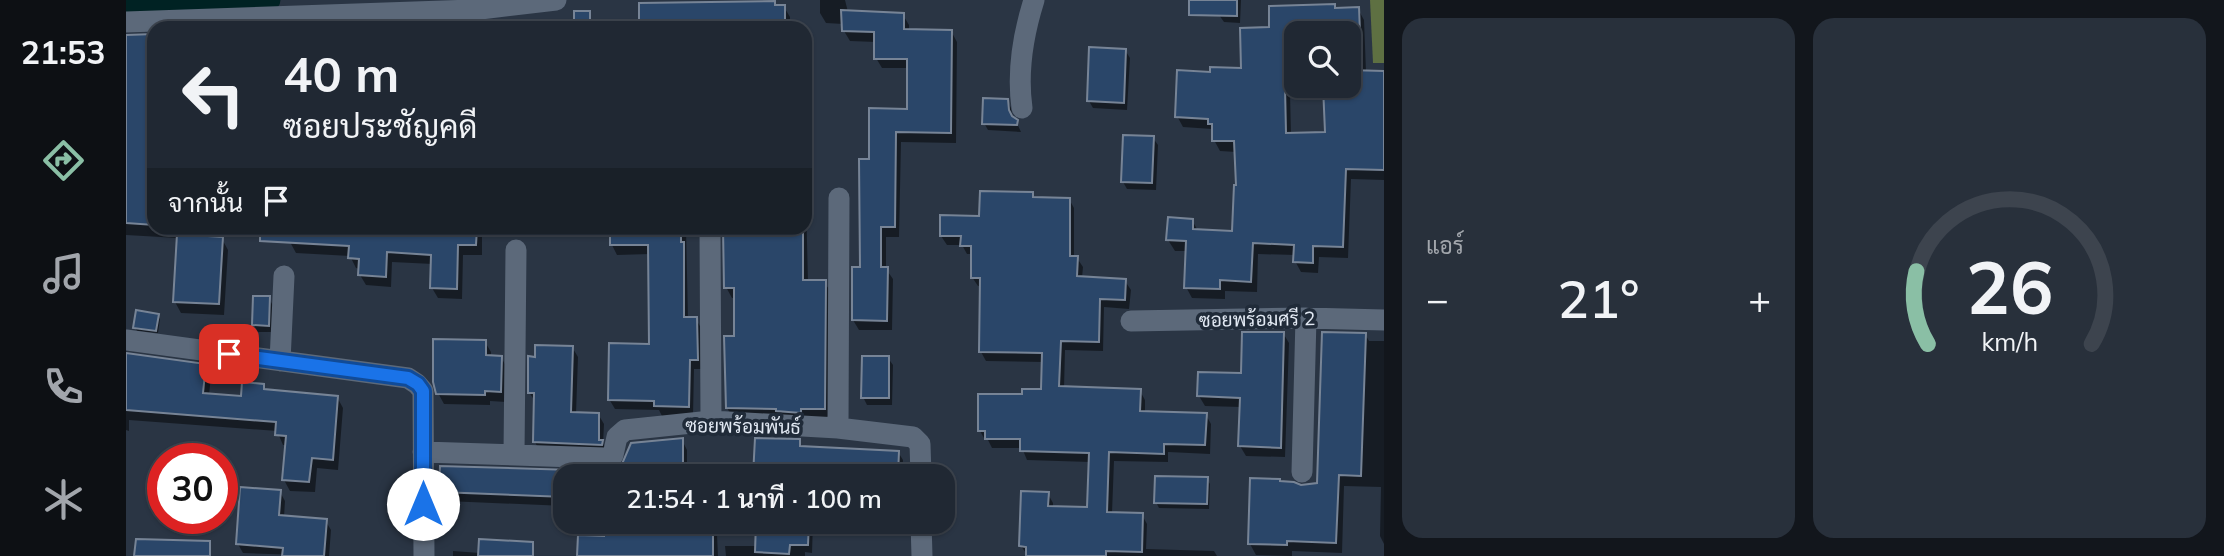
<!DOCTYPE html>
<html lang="th">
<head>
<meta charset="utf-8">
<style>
	:root { --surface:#202833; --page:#28303b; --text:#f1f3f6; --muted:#a2a6ac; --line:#3d444e; --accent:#8abfa5 }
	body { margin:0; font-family:Mulish,Sarabun,sans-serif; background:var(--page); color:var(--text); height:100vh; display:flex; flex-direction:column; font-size:26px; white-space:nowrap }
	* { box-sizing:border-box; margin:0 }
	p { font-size:23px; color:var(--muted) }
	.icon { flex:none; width:38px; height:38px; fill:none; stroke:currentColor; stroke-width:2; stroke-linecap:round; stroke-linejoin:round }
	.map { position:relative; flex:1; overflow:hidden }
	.side { display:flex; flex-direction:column; gap:18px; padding:18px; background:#12161c; width:840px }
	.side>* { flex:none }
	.top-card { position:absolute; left:21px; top:21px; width:665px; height:214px; border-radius:21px; box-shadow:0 2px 5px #0004,0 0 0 2px var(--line); background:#202833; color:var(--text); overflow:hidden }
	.buttons { position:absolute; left:1158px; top:21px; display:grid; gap:14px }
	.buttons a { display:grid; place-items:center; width:77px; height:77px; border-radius:14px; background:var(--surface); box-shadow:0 2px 5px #0004,0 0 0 2px var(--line); font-size:35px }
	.speed { position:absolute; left:21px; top:443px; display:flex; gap:14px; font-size:35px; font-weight:700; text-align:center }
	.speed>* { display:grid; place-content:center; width:91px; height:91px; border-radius:50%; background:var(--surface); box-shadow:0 2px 5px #0004,0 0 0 2px var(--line); line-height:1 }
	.speed .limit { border:10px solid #d22; background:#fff; color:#111 }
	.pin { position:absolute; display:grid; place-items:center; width:60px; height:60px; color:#fff; margin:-30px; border-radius:14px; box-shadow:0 4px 10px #0006 }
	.me { position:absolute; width:77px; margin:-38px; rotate:0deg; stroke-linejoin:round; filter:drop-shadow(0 0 5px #0008) }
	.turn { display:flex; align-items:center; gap:24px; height:147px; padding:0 21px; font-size:32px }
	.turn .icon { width:91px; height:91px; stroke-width:2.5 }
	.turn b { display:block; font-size:49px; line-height:60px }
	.then { display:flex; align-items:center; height:66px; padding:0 21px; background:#0003; gap:14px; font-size:26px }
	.big { font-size:52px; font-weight:600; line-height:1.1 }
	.side .tile { flex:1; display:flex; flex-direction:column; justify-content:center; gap:10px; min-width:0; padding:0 24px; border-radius:21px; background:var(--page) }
	.side .dial { align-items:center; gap:0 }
	.dial svg { height:182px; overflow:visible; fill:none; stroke:var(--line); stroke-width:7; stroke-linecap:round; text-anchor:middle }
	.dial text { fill:var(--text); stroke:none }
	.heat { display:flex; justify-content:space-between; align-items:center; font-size:38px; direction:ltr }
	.side .tiles { flex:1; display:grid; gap:18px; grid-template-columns:repeat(2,1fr) }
	.trip { position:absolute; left:427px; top:464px; width:402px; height:70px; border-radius:21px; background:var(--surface); box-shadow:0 2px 5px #0004,0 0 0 2px var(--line); font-weight:600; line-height:70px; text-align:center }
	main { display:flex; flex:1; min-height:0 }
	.tabs { display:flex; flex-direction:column; width:126px; justify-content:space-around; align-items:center; background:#0d1014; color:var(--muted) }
	.tabs .icon { width:49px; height:49px }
	.tabs .current { color:var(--accent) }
	.tabs b { font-size:32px; color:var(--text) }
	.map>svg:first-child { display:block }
	.forest { fill:#5e7042 }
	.shadow { fill:#0007; fill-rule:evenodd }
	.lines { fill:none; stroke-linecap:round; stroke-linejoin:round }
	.canal { stroke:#002223; stroke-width:23 }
	.building { fill:#2a4669; stroke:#778496; stroke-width:2 }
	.minor { stroke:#5c697a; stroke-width:21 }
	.route-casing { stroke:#114b97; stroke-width:18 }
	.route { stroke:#1a73e8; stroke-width:12 }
	.labels { text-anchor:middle; stroke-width:7; stroke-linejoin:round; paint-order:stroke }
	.street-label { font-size:19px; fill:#e2e9f3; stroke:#202b39 }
</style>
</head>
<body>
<main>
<nav class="tabs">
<b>21:53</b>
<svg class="icon current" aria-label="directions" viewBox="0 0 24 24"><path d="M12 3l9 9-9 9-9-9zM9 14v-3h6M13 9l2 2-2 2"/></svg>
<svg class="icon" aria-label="music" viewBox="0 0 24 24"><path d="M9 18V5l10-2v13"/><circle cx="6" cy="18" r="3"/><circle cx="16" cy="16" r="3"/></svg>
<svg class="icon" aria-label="phone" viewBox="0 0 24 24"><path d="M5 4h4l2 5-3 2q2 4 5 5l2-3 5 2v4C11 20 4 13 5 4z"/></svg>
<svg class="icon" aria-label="climate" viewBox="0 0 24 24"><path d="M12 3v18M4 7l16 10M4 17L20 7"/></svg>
</nav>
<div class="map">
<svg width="1258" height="556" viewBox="0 0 1258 556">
	<rect width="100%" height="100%" fill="#2a3544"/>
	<!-- forest -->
	<path class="forest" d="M1244 0H1258V63H1247Z"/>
	<!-- shadow -->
	<path class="shadow" d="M694 0H719L722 12 777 15 783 25V31H825L831 42 830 143 775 142 773 237H760V269L767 279 766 330H733L727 320 736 268 744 160 782 110 783 68H756L750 58V42L724 41 718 31 717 24 700 23 694 13Z
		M1094 0H1115L1114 23 1098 22 1093 15Z
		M648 3 650 7H658L664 17V28H515Z
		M1232 9 1238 20 1240 72 1258 73V180L1225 179 1222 258 1193 257 1192 273 1175 272 1169 261V255L1132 254 1131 292 1099 291V299L1066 298 1060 287 1062 251H1049L1042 240 1066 220 1072 231 1107 232 1111 187 1110 152 1094 151 1088 140 1086 129 1057 127 1051 116 1085 74 1117 70 1145 29 1210 10ZM1171 33H1223V86H1199L1201 134 1165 135 1163 50 1171 48Z
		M0 35H28V228H55L54 236 96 239 102 250 98 315 55 313 49 302 52 238 0 235Z
		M999 50 1004 58 1001 110 967 108 963 101Z
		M881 100 885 108 886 119 890 121 895 132 862 130 858 123Z
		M1027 138 1032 145 1030 190 1001 189 997 182Z
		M679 159 682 282H698L705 292 704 419 607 418 601 408 610 338V298H606L600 287 599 228H679Z
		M906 193 909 199H943L948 208V258H951L957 267 956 278 999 281 1005 290 1003 309 978 307 977 351 939 350 938 388 1014 391 1019 400V413L1080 415 1085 424 1084 454 1042 452V462L988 461 986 513 1016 515 1021 524 1020 549 1088 551 1091 556H902L895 546 922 494 927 503V508L963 509 964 462 901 460 896 448H866L862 440H859L854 431 897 396 916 391 917 362 860 361 855 352 856 286H852L846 277V254H841L836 245H821L815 236Z
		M165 228H268V231L307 233 308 228H360V231H356V255H337L336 299 312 298 306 288 307 264 266 262 265 287 240 285 234 275V269L230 268 224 256 170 253 164 242Z
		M485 228H560L562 319H570L575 328 576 369H568L567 416H536L533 410 489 409 483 399 525 346 524 254 491 255 486 245Z
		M143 298 147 306 146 332H132L127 324Z
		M32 316 34 319 32 333 11 331 9 327Z
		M1157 333 1163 343 1159 457 1120 456 1114 446 1115 407 1079 406 1073 396 1116 375Z
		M1239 334 1243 341H1258V544L1254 536 1255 487 1218 486 1216 553 1166 551V556L1130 555 1124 544 1155 483 1175 487 1192 484Z
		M359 342 365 352V357H375L381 368 380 402 364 401V405L318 404 312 393Z
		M446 347 452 357 450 414H472L478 424 477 444 482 451 414 452 409 442 410 403 403 392 411 359Z
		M0 354 79 366 85 376 83 395 117 398 137 386 140 391 211 397 217 408 212 470 191 468 189 492 164 491 158 480 161 445H157L151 431 3 420V431L0 430Z
		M762 358 767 365 766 405H741L737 397Z
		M556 440 561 450V471H567L569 476H439V506L320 501 315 491 316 467 479 473Z
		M673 441 677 448 772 452 777 460 776 476H629Z
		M1081 479 1084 484 1083 509 1033 508 1030 502Z
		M154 492 159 501 158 517 199 520 205 530 203 556 117 553 112 544Z
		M475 522H572V524H586L591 534 592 556H453L475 538Z
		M632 522H687L686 553 679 552V556H600L599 546H631Z
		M327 551 354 553 397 556H327Z"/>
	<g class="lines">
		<!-- canal -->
		<path class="canal" d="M0 4 143 0"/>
	</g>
	<!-- building -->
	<path class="building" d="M1063 0H1111V16L1063 15Z
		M649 1V5H659V28H513V3Z
		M1209 4V8L1233 7 1234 33H1171V37L1158 40 1160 133 1199 132 1197 86H1223V70L1258 71V170L1220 169 1217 247 1187 246V263L1167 262 1168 245 1127 243 1125 282 1094 280V289L1058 288 1060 241 1040 240 1042 217 1067 219V229L1106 231 1108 185H1110L1108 141H1086V124H1082V119L1049 117 1051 70 1084 72V67L1115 68 1114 28 1143 27V6Z
		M715 10 778 13V29L826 30 825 133 770 132 769 227H755V267H762L761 321 726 320V267H734L733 159H743V108L781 109V59H748V32L716 31Z
		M448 11H464V28H448Z
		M28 34V225L0 223V35Z
		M963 47 1000 49 998 103 961 101Z
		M857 98 882 99 883 110 886 116 892 120 891 125 856 124Z
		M997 135 1028 136 1026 183 995 182Z
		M854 191 907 192V197L944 198V256H952L951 276 1000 279 999 300 974 299 973 342 935 341 933 386 1015 389 1014 411 1081 413 1079 445 1038 444V454L983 452 981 512 1017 513 1016 552 980 551V556H900V547L893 546 895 491 923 492 922 506 961 507 963 453 894 451V439H859V431H852V394H896V389H915L916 353 853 352 854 278H845V246H834L835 236H814V215L853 216Z
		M134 228H262L306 231V228H351L350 245H332L331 289 304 288 305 255 261 252 260 277 232 275 233 259 222 258 223 246 134 241Z
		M484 228H555V242H558V317H571L572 360H564L563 407 528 406V401L482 400 483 343 523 344 522 245H484Z
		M597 228H677V280H700L699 409H675V413L650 411V409L600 408 598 336H608V288H598Z
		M51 234 97 237 93 304 47 302Z
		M127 296H144L143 326 126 325Z
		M10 310 33 314 30 331 7 328Z
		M1116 332H1158L1155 448 1112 446 1114 398 1071 396 1072 372 1115 373Z
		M1196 332 1240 333 1235 476 1213 475 1210 543 1161 541V545L1122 544 1124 478 1154 479V481L1168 482 1175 485 1191 483Z
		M307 339 360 340V355L376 356 375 392 359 391V395L310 394 307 382Z
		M409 345 447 346 445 412 473 413V440H477L476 445 407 442 408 393H402V356L409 357Z
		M0 353 80 364 77 393 115 396 116 382 138 384V389L212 396 207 460 186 458 183 482 156 480 160 436 149 435 150 422 0 410Z
		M736 356H763V398H735Z
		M557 438V476H439V497L313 492 314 466 479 471 496 464 505 443Z
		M629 438 674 439V446L773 451 772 476H627Z
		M1029 476 1082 477 1081 504 1028 503Z
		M114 487 155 490 153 515 201 519 198 556H156L157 548 110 544Z
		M478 522 587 523V556H451L452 535 478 536Z
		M630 522H683L682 545H664L663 554 629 552Z
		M10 539 84 541V556H8Z
		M353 539 407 542V556H352Z"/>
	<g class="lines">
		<!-- minor -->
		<path class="minor" d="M0 22 346 10 430 0
			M896 108C891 72 897 35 908 0
			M584 228 585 421
			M1005 321 1180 318 1258 320
			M0 340 282 378 291 384 297 391 298 556
			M154 361 158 276
			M712 428 713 198
			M297 452 479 458 487 455 491 437 499 430 585 421 712 428 787 437 794 444 795 476
			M388 455 390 250
			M1176 472 1180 318
			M795 522 796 556"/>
	</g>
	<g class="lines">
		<!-- route casing -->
		<g class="route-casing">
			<path id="route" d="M103 354 282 378 292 384 297 391V504"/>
		</g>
		<!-- route -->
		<use href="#route" class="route"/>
	</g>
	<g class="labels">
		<!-- street labels -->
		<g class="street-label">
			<text transform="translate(1131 319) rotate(-1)" y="7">ซอยพร้อมศรี 2</text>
			<text transform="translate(617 426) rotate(1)" y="7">ซอยพร้อมพันธ์</text>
		</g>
	</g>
</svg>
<div class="buttons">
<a><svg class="icon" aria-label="search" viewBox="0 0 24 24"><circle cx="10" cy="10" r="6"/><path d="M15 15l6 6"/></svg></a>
</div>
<div class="speed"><div class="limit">30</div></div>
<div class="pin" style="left:103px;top:354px;background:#d93025"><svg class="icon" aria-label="arrive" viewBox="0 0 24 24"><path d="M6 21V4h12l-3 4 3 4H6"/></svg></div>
<svg class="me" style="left:297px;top:504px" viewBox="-20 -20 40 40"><circle r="19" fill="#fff"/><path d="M0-13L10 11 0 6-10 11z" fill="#1a73e8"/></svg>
<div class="trip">21:54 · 1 นาที · 100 m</div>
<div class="top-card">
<div class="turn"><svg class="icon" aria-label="left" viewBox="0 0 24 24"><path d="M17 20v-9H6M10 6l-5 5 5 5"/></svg><div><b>40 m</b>ซอยประชัญคดี</div></div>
<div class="then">จากนั้น<svg class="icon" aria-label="arrive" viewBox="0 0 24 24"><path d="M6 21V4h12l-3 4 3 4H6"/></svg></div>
</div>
</div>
<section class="side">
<div class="tiles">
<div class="tile"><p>แอร์</p>
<div class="heat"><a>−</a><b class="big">21°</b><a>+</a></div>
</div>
<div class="tile dial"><svg viewBox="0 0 100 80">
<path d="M14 69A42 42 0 1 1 86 69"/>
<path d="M14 69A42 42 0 0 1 9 37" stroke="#8abfa5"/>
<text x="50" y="56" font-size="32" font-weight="700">26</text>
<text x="50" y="72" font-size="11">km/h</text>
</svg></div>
</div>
</section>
</main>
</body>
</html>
